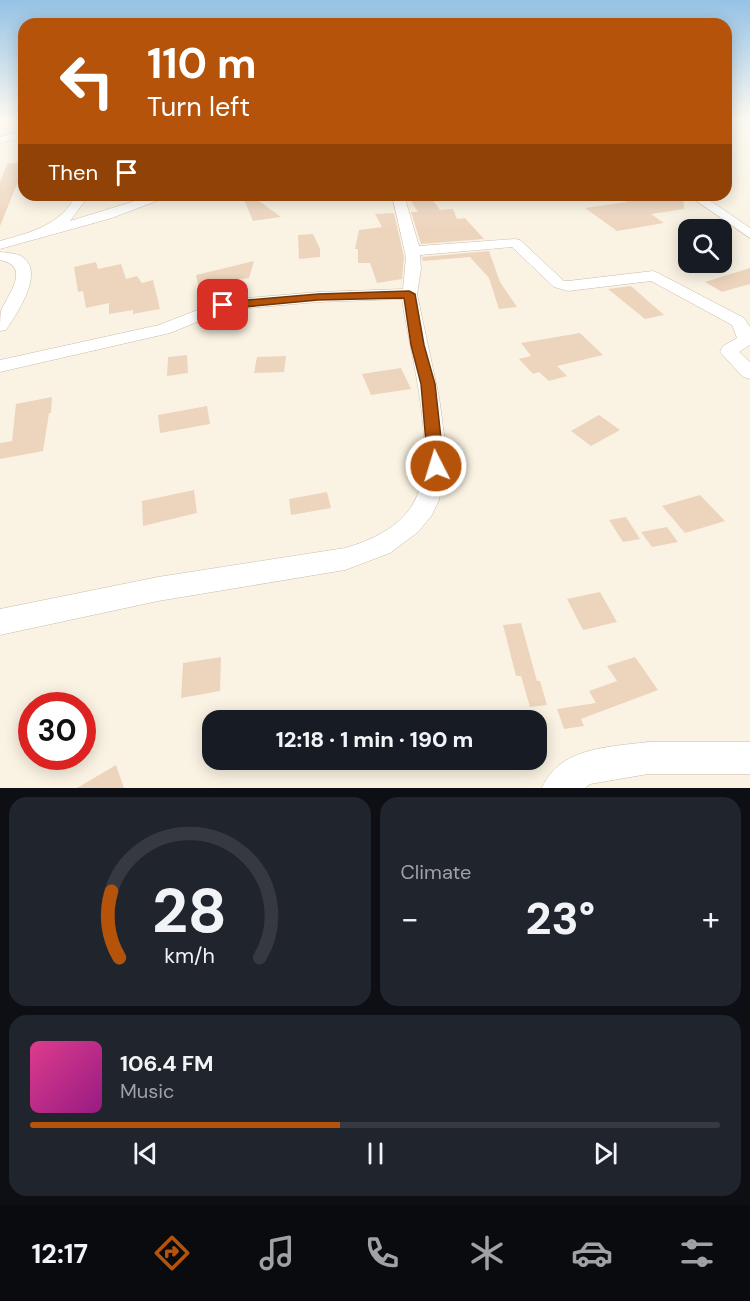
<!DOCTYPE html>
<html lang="en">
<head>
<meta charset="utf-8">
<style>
	:root { --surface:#171b24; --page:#20242c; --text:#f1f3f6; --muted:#9ea1a6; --line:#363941; --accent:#b45309 }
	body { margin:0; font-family:"DM Sans",sans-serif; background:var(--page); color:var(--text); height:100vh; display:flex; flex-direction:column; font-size:22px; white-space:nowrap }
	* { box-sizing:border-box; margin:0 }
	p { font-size:20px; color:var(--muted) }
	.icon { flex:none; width:33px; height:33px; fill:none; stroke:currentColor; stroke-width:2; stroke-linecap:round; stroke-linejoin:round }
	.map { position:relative; height:788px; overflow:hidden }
	.drawer { display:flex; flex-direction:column; gap:9px; padding:9px; background:#0d0f14; flex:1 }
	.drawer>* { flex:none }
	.guide { position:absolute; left:18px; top:18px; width:714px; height:183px; border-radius:18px; box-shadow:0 3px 15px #0003; background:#b45309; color:#fff; overflow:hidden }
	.controls { position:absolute; left:678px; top:219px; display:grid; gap:12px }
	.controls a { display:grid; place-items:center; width:54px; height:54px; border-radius:12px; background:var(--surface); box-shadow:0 3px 15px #0003; font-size:30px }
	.speed { position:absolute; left:18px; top:692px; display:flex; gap:12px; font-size:30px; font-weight:700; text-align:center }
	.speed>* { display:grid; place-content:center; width:78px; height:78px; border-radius:50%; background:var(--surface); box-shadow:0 3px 15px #0003; line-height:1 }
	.speed .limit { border:9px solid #d22; background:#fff; color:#111 }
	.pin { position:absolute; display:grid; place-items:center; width:51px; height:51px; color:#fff; margin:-26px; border-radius:12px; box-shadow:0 3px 9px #0006 }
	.me { position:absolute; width:66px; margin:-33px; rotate:355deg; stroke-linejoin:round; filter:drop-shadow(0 0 4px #0008) }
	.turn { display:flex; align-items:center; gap:21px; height:126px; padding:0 30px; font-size:27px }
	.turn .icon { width:78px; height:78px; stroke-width:2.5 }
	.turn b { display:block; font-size:42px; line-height:51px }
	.then { display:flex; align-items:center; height:57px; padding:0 30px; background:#0003; gap:12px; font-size:22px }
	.big { font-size:45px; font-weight:800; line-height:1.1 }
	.drawer .card { flex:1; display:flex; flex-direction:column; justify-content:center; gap:9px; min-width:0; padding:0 21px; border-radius:18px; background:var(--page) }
	.drawer .dial { align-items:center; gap:0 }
	.dial svg { height:156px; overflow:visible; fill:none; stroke:var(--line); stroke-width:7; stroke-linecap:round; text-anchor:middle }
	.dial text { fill:var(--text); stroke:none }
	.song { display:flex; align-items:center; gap:18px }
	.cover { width:72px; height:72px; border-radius:9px; background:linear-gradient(135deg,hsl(330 70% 55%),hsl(310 70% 35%)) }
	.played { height:6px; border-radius:3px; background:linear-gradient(90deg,var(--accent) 45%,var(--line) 45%) }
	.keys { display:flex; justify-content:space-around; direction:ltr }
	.heat { display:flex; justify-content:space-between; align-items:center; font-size:33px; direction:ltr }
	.drawer .tiles { flex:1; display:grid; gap:9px; grid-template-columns:1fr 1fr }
	.card:last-child { grid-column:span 2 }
	.trip { position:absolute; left:202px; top:710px; width:345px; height:60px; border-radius:18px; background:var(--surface); box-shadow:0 3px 15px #0003; font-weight:800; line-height:60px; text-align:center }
	.dock { display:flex; height:96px; justify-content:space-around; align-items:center; background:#090b0e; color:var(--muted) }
	.dock .icon { width:42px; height:42px }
	.dock .selected { color:var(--accent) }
	.dock b { font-size:27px; color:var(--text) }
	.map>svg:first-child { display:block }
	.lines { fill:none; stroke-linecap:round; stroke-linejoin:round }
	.river { fill:#bad8e1; fill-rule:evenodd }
	.building { fill:#edd4bd }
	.minor-casing { stroke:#cabbab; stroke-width:1 }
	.minor { fill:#fff; fill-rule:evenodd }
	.route { fill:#b45309; stroke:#753606; stroke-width:1.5 }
</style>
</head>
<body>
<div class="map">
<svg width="750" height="788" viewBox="0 0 750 788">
	<rect width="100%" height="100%" fill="#faf3e3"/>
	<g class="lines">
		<!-- river -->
		<path class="river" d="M733 119H750V126L736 122Z"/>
	</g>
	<!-- building -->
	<path class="building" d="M24 162V167L0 226V182L7 164Z
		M242 195H251L281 217 253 221Z
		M617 195H683L684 209 651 214 664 223 617 231 585 208 627 202Z
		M432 199 440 210 453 209 457 219 465 218 484 239 421 244 411 212H418L411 201Z
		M394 213 404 257 402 279 377 283 370 263H358V249H355L359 230 382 227 375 214Z
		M313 234 320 249V257L299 259 298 235Z
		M489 251 500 282 517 307 499 309 489 278 470 257 423 261 422 257Z
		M254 261 249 278 198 284 196 275Z
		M96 262 98 269 121 264 126 279 137 276 142 283 153 280 160 309 133 314V310L109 314V303L86 308 83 291 78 292 74 267Z
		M750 268V284L722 292 705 282Z
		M631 286 664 315 645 319 608 289Z
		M580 333 603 355 557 366 567 376 549 381 539 372 533 374 519 359 531 356 521 343Z
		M187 355 188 373 167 376 168 357Z
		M286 356 284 372 254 373 257 357Z
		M401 368 411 389 371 395 362 374Z
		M52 397 51 413H49L43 451 0 459V443L12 441 16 404Z
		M207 406 210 424 160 433 158 415Z
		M599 415 620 430 591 446 571 431Z
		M194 490 197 513 143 526 142 501Z
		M327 492 331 508 291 515 289 499Z
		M700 495 725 521 685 533 662 506Z
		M626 517 640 539 623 542 609 520Z
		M667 527 678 542 652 547 641 532Z
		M600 592 617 622 583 630 567 599Z
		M521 623 537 681H540L547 705 530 707 521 676H516L503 625Z
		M221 657 220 691 181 698 183 663Z
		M635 657 658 690 581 719 584 726 564 729 557 709 596 703 589 691 617 681 607 666Z
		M116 765 124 788H77Z"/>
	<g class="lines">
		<!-- minor casing -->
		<g class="minor-casing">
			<path id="minor" d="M24 131V137L0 143V137Z
				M68 195H80L84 202 70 221 154 195H172L112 218 0 249V241C26 234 57 226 72 202Z
				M392 195H404L419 246 515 239 520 240 564 281H568L653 271 658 273 744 318 750 327V345L739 352 750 362V379L743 377 720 352 723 346 737 338 732 325 651 281 568 291 554 287 512 247 420 255 421 269 417 294 439 397 446 449 444 475 439 500 432 515 418 532 390 553 345 570 158 601 0 635V609L158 577 345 548C370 541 400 527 413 504 441 457 409 351 402 299L318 302 226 310 170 333 0 372V360L159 325 223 300 318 292 403 289 406 257Z
				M688 195H702L750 228V238Z
				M0 252C6 253 13 253 19 255 48 269 17 313 6 330L0 331C0 325 0 317 1 311 8 294 32 266 0 260Z
				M648 742H750V774H648L590 784 585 788H542C559 747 610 747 648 742Z"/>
		</g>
		<!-- minor -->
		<use href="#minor" class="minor"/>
	</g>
	<!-- sky -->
	<linearGradient id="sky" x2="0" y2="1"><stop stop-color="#95c2e5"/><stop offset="0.52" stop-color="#fdfaf2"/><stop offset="1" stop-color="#fdfaf2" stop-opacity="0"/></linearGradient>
	<rect width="750" height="229" fill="url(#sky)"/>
	<!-- route -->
	<path class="route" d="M409 291 415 294 424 345 435 384 444 466 441 470H430L428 466 421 384 411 345 404 298 318 300 223 309 218 305 223 302 318 294Z"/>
</svg>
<div class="controls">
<a><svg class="icon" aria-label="search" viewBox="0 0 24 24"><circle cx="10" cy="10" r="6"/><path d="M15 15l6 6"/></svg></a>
</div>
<div class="speed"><div class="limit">30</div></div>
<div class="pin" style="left:223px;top:305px;background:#d93025"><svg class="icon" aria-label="arrive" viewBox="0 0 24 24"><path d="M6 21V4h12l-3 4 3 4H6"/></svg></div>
<svg class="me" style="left:436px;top:466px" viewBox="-20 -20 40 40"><circle r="17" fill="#b45309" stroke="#fff" stroke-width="3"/><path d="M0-11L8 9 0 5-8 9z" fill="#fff"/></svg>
<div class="trip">12:18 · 1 min · 190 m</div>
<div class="guide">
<div class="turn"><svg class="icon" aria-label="left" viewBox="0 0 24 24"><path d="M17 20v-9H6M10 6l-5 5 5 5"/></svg><div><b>110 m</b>Turn left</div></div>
<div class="then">Then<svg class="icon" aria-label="arrive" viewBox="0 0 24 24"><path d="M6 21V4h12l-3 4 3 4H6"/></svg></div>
</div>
</div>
<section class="drawer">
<div class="tiles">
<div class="card dial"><svg viewBox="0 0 100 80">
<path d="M14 69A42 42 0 1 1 86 69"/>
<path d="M14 69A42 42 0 0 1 10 35" stroke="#b45309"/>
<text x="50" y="56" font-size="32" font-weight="700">28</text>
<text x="50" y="72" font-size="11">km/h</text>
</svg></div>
<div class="card"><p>Climate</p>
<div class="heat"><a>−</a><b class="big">23°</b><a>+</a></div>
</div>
<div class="card">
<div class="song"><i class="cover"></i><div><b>106.4 FM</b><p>Music</p></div></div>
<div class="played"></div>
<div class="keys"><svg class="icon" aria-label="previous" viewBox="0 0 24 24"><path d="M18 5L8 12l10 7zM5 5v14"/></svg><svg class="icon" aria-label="pause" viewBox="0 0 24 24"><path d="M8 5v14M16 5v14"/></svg><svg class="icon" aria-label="next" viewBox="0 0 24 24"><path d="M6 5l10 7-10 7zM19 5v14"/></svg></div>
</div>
</div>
</section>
<nav class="dock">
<b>12:17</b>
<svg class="icon selected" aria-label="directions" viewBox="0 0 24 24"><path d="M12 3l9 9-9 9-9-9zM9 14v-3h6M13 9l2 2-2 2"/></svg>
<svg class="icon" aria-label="music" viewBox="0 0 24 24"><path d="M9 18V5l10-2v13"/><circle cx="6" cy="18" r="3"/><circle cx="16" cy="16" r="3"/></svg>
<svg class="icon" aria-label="phone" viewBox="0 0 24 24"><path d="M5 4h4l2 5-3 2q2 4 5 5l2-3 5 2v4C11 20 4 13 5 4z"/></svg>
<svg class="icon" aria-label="climate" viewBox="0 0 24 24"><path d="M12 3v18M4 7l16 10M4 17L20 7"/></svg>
<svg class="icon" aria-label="car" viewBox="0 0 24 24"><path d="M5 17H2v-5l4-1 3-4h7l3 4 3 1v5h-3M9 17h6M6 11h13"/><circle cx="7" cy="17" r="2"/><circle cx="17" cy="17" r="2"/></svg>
<svg class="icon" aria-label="filters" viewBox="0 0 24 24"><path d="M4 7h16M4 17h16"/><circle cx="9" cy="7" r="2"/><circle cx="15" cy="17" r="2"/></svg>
</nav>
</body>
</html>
